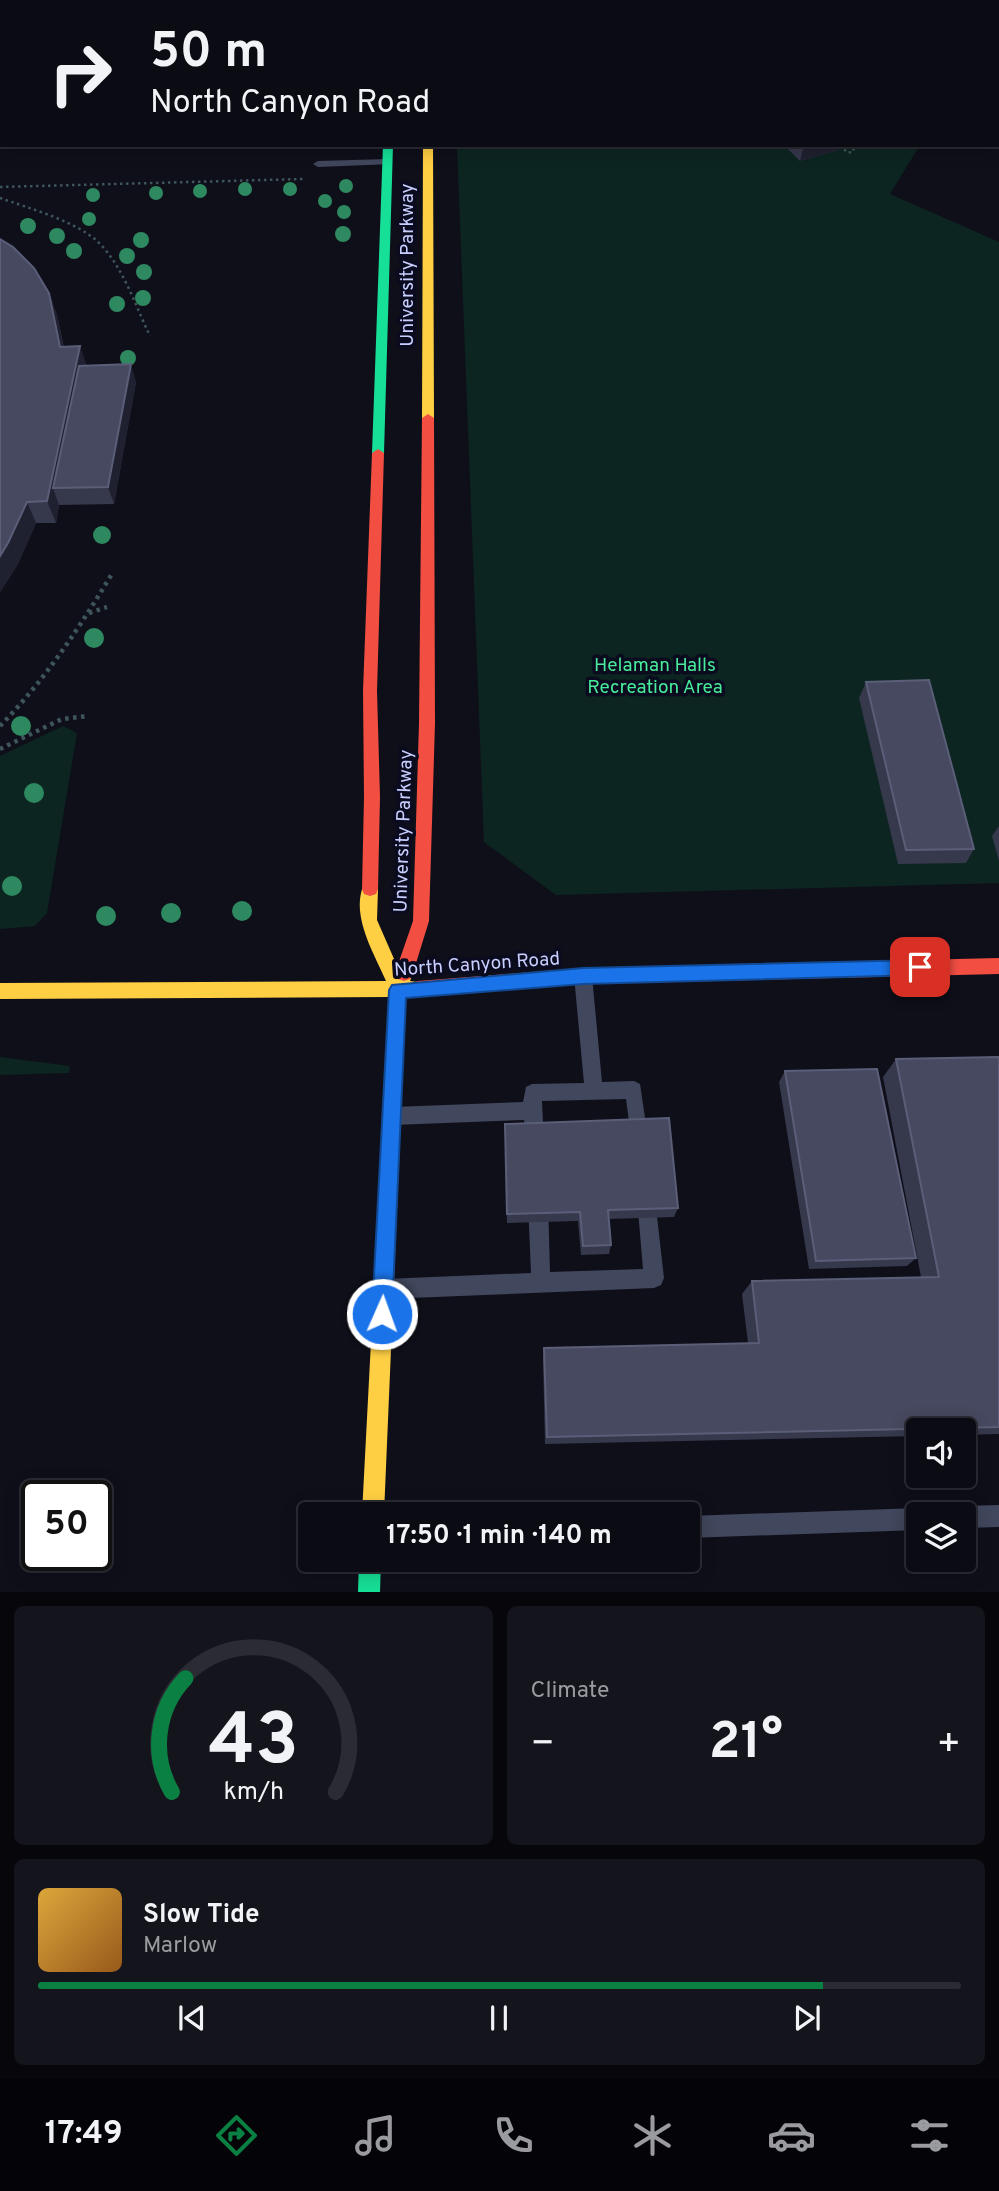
<!DOCTYPE html>
<html lang="en">
<head>
<meta charset="utf-8">
<style>
	:root { --surface:#0b0b14; --page:#14141d; --text:#f1f3f6; --muted:#9a9ba0; --line:#2b2b34; --accent:#0b8043 }
	body { margin:0; font-family:Overpass,sans-serif; background:var(--page); color:var(--text); height:100vh; display:flex; flex-direction:column; font-size:26px; white-space:nowrap }
	* { box-sizing:border-box; margin:0 }
	p { font-size:23px; color:var(--muted) }
	.icon { flex:none; width:38px; height:38px; fill:none; stroke:currentColor; stroke-width:2; stroke-linecap:round; stroke-linejoin:round }
	.map { position:relative; height:1592px; overflow:hidden }
	.side { display:flex; flex-direction:column; gap:14px; padding:14px; background:#06060b; flex:1 }
	.side>* { flex:none }
	.banner { position:absolute; left:0px; top:0px; width:999px; height:147px; box-shadow:0 4px 18px #0003,0 0 0 2px var(--line); background:#0b0b14; color:var(--text); overflow:hidden }
	.controls { position:absolute; left:906px; top:1418px; display:grid; gap:14px }
	.controls a { display:grid; place-items:center; width:70px; height:70px; border-radius:7px; background:var(--surface); box-shadow:0 4px 18px #0003,0 0 0 2px var(--line); font-size:35px }
	.speed { position:absolute; left:21px; top:1480px; display:flex; gap:14px; font-size:35px; font-weight:700; text-align:center }
	.speed>* { display:grid; place-content:center; width:91px; height:91px; border-radius:50%; background:var(--surface); box-shadow:0 4px 18px #0003,0 0 0 2px var(--line); line-height:1 }
	.speed .limit { border:4px solid #111; border-radius:10px; background:#fff; color:#111 }
	.pin { position:absolute; display:grid; place-items:center; width:60px; height:60px; color:#fff; margin:-30px; border-radius:14px; box-shadow:0 4px 10px #0006 }
	.me { position:absolute; width:77px; margin:-38px; rotate:2deg; stroke-linejoin:round; filter:drop-shadow(0 0 5px #0008) }
	.turn { display:flex; align-items:center; gap:24px; height:147px; padding:0 35px; font-size:32px }
	.turn .icon { width:91px; height:91px; stroke-width:2.5 }
	.turn b { display:block; font-size:49px; line-height:60px }
	.big { font-size:52px; font-weight:700; line-height:1.1 }
	.side .tile { flex:1; display:flex; flex-direction:column; justify-content:center; gap:10px; min-width:0; padding:0 24px; border-radius:10px; background:var(--page) }
	.side .dial { align-items:center; gap:0 }
	.dial svg { height:182px; overflow:visible; fill:none; stroke:var(--line); stroke-width:7; stroke-linecap:round; text-anchor:middle }
	.dial text { fill:var(--text); stroke:none }
	.song { display:flex; align-items:center; gap:21px }
	.cover { width:84px; height:84px; border-radius:10px; background:linear-gradient(135deg,hsl(40 70% 55%),hsl(30 70% 35%)) }
	.played { height:7px; border-radius:4px; background:linear-gradient(90deg,var(--accent) 85%,var(--line) 85%) }
	.keys { display:flex; justify-content:space-around; direction:ltr }
	.heat { display:flex; justify-content:space-between; align-items:center; font-size:38px; direction:ltr }
	.side .tiles { flex:1; display:grid; gap:14px; grid-template-columns:1fr 1fr }
	.tile:last-child { grid-column:span 2 }
	.trip { position:absolute; left:298px; top:1502px; width:402px; height:70px; border-radius:7px; background:var(--surface); box-shadow:0 4px 18px #0003,0 0 0 2px var(--line); font-weight:700; line-height:70px; text-align:center }
	.menu { display:flex; height:112px; justify-content:space-around; align-items:center; background:#040408; color:var(--muted) }
	.menu .icon { width:49px; height:49px }
	.menu .active { color:var(--accent) }
	.menu b { font-size:32px; color:var(--text) }
	.map>svg:first-child { display:block }
	.green { fill:#0c2520 }
	.lines { fill:none; stroke-linecap:round; stroke-linejoin:round }
	.path-far1 { stroke:#3f555c; stroke-width:2.5; stroke-dasharray:2.5 3.5; stroke-linecap:butt }
	.path { stroke:#3f555c; stroke-width:4.5; stroke-dasharray:3.5 4.5; stroke-linecap:butt }
	.lane { fill:#41475c; fill-rule:evenodd }
	.fast { fill:#16e098; fill-rule:evenodd }
	.slow { fill:#ffcf43; fill-rule:evenodd }
	.jam { fill:#f24e42; fill-rule:evenodd }
	.tree { fill:#2e8860 }
	.wall { fill:#36384c }
	.shaded-wall { fill:#202130 }
	.building { fill:#46495f; stroke:#5a5e78; stroke-width:2 }
	.route { fill:#1a73e8; stroke:#114b97; stroke-width:2 }
	.labels { text-anchor:middle; stroke-width:7; stroke-linejoin:round; paint-order:stroke }
	.street-label { font-size:19px; fill:#c8cfff; stroke:#0a0b1f }
	.park-label { font-size:19px; fill:#47eb9a; stroke:#0a0b1f }
</style>
</head>
<body>
<div class="map">
<svg width="999" height="1593" viewBox="0 0 999 1593">
	<rect width="100%" height="100%" fill="#0f0f1a"/>
	<!-- green -->
	<path class="green" d="M457 145H920L890 194 999 242V883L556 895 484 842Z
		M63 726 77 733 47 913 35 926 0 929V756Z
		M0 1057 70 1066 69 1073 0 1075Z"/>
	<g class="lines">
		<!-- path-far1 -->
		<path class="path-far1" d="M890 2 897 0
			M914 2 916 0
			M840 145 848 153 854 151 852 145
			M0 187 303 179
			M0 198C28 208 76 221 98 242 123 266 135 305 150 336"/>
		<!-- path -->
		<path class="path" d="M89 613 107 607
			M0 726C45 680 80 627 113 572
			M0 749 62 719 88 716"/>
		<!-- lane -->
		<path class="lane" d="M981 0H991L980 2Z
			M998 75H999V85H998Z
			M388 159 392 160V164L318 167 313 164 318 161Z
			M583 968 589 970 592 976 602 1082 634 1081 640 1084 648 1138 646 1144 639 1147 632 1144 626 1099 542 1101 544 1144 542 1150 535 1153 528 1150 524 1120 393 1125 387 1122 384 1116 387 1110 393 1107 523 1102 526 1087 532 1084 584 1083 574 976 577 970Z
			M646 1190 653 1192 655 1199 664 1278 661 1285 654 1288 385 1299 378 1296 375 1289 378 1282 385 1279 531 1273 528 1202 531 1195 538 1192 545 1195 548 1202 550 1272 643 1269 637 1199 639 1192Z
			M999 1505V1527L964 1528V1514H955L956 1509 964 1506Z
			M919 1508 928 1514H919V1530L688 1538V1516Z"/>
		<!-- fast -->
		<path class="fast" d="M435 0H445V2H435Z
			M383 145H393L384 453 378 457 372 453Z
			M359 1559H381L380 1593H358Z"/>
		<!-- slow -->
		<path class="slow" d="M399 0H409V2H399Z
			M423 145H433L434 418 428 422 422 418Z
			M370 882 376 884 378 889 377 920 398 968 404 965 410 967 413 973 410 981 424 983 427 989 424 995 406 997 384 1514H362L389 997 0 999V983L386 981C374 953 350 915 364 884Z"/>
		<!-- jam -->
		<path class="jam" d="M428 414 434 418 435 723 429 921 413 973 410 979 404 981 398 979 395 973 413 921 419 723 422 418Z
			M378 449 384 453 377 691 380 797 378 889 376 894 370 896 364 894 362 889 364 797 363 691 372 453Z
			M999 958V974L583 984 418 997 412 995 409 989 412 983 418 981 583 968Z"/>
	</g>
	<!-- trees -->
	<g class="tree">
		<circle cx="346" cy="186" r="7"/>
		<circle cx="245" cy="189" r="7"/>
		<circle cx="290" cy="189" r="7"/>
		<circle cx="200" cy="191" r="7"/>
		<circle cx="156" cy="193" r="7"/>
		<circle cx="93" cy="195" r="7"/>
		<circle cx="325" cy="201" r="7"/>
		<circle cx="344" cy="212" r="7"/>
		<circle cx="89" cy="219" r="7"/>
		<circle cx="28" cy="226" r="8"/>
		<circle cx="343" cy="234" r="8"/>
		<circle cx="57" cy="236" r="8"/>
		<circle cx="141" cy="240" r="8"/>
		<circle cx="74" cy="251" r="8"/>
		<circle cx="127" cy="256" r="8"/>
		<circle cx="144" cy="272" r="8"/>
		<circle cx="143" cy="298" r="8"/>
		<circle cx="117" cy="304" r="8"/>
		<circle cx="128" cy="358" r="8"/>
		<circle cx="102" cy="535" r="9"/>
		<circle cx="94" cy="638" r="10"/>
		<circle cx="21" cy="726" r="10"/>
		<circle cx="34" cy="793" r="10"/>
		<circle cx="12" cy="886" r="10"/>
		<circle cx="242" cy="911" r="10"/>
		<circle cx="171" cy="913" r="10"/>
		<circle cx="106" cy="916" r="10"/>
	</g>
	<!-- wall -->
	<path class="wall" d="M583 0H822L821 2H585Z
		M784 145H840L839 150 800 161Z
		M0 239 49 293 57 315 64 347 87 365 136 382 114 504 59 505 56 523H36L18 564 0 592Z
		M866 682 974 849 966 863 898 864 859 698Z
		M999 826V861L992 836Z
		M999 1057V1434L964 1435V1430H919V1436L545 1444 543 1358 544 1348 748 1343 742 1294 752 1281 921 1277 883 1077 896 1059Z
		M785 1071 916 1258 907 1266 809 1269 779 1082Z
		M505 1134 678 1208 674 1217 609 1219 611 1245 609 1254 581 1255 578 1221 507 1223Z"/>
	<!-- shaded-wall -->
	<path class="shaded-wall" d="M801 0H822L821 2H794Z
		M804 145H840L839 150 800 161Z
		M49 293 57 315 68 369 60 347Z
		M80 346 88 369 53 488 59 505 56 523 47 501Z
		M131 364 136 382 114 504 108 487Z
		M27 502 36 523 18 564 0 592V556Z"/>
	<!-- building -->
	<path class="building" d="M608 0H801L794 2H613Z
		M0 239 13 247 34 268 49 293 60 347 80 346 47 501 27 502 8 543 0 556Z
		M131 364 108 487 53 488 79 366Z
		M929 680 974 849 906 850 866 682Z
		M999 1057V1427L547 1437 544 1348 759 1343 752 1281 939 1277 896 1059Z
		M877 1069 916 1258 816 1261 785 1071Z
		M669 1118 678 1208 608 1210 611 1245 583 1246 580 1212 507 1214 505 1124Z"/>
	<!-- route -->
	<path class="route" d="M920 960 926 962 929 967 926 973 920 975 583 984 406 998 392 1314 389 1321 382 1324 375 1321 372 1314 389 990 392 985 583 968Z"/>
	<g class="labels">
		<!-- street labels -->
		<g class="street-label">
			<text transform="translate(406 265) rotate(-90)" y="7">University Parkway</text>
			<text transform="translate(402 831) rotate(-88)" y="7">University Parkway</text>
			<text transform="translate(477 963) rotate(-4)" y="7">North Canyon Road</text>
		</g>
		<!-- park labels -->
		<g class="park-label">
			<text x="655" y="671">Helaman Halls<tspan x="655" dy="22">Recreation Area</tspan></text>
		</g>
	</g>
</svg>
<div class="controls">
<a><svg class="icon" aria-label="sound" viewBox="0 0 24 24"><path d="M4 9h4l5-4v14l-5-4H4zM17 9q2 3 0 6"/></svg></a>
<a><svg class="icon" aria-label="layers" viewBox="0 0 24 24"><path d="M12 4l9 5-9 5-9-5zM3 14l9 5 9-5"/></svg></a>
</div>
<div class="speed"><div class="limit">50</div></div>
<div class="pin" style="left:920px;top:967px;background:#d93025"><svg class="icon" aria-label="arrive" viewBox="0 0 24 24"><path d="M6 21V4h12l-3 4 3 4H6"/></svg></div>
<svg class="me" style="left:382px;top:1314px" viewBox="-20 -20 40 40"><circle r="17" fill="#1a73e8" stroke="#fff" stroke-width="3"/><path d="M0-11L8 9 0 5-8 9z" fill="#fff"/></svg>
<div class="trip">17:50 · 1 min · 140 m</div>
<div class="banner">
<div class="turn"><svg class="icon" aria-label="right" viewBox="0 0 24 24"><path d="M7 20v-9h11M14 6l5 5-5 5"/></svg><div><b>50 m</b>North Canyon Road</div></div>
</div>
</div>
<section class="side">
<div class="tiles">
<div class="tile dial"><svg viewBox="0 0 100 80">
<path d="M14 69A42 42 0 1 1 86 69"/>
<path d="M14 69A42 42 0 0 1 20 19" stroke="#0b8043"/>
<text x="50" y="56" font-size="32" font-weight="700">43</text>
<text x="50" y="72" font-size="11">km/h</text>
</svg></div>
<div class="tile"><p>Climate</p>
<div class="heat"><a>−</a><b class="big">21°</b><a>+</a></div>
</div>
<div class="tile">
<div class="song"><i class="cover"></i><div><b>Slow Tide</b><p>Marlow</p></div></div>
<div class="played"></div>
<div class="keys"><svg class="icon" aria-label="previous" viewBox="0 0 24 24"><path d="M18 5L8 12l10 7zM5 5v14"/></svg><svg class="icon" aria-label="pause" viewBox="0 0 24 24"><path d="M8 5v14M16 5v14"/></svg><svg class="icon" aria-label="next" viewBox="0 0 24 24"><path d="M6 5l10 7-10 7zM19 5v14"/></svg></div>
</div>
</div>
</section>
<nav class="menu">
<b>17:49</b>
<svg class="icon active" aria-label="directions" viewBox="0 0 24 24"><path d="M12 3l9 9-9 9-9-9zM9 14v-3h6M13 9l2 2-2 2"/></svg>
<svg class="icon" aria-label="music" viewBox="0 0 24 24"><path d="M9 18V5l10-2v13"/><circle cx="6" cy="18" r="3"/><circle cx="16" cy="16" r="3"/></svg>
<svg class="icon" aria-label="phone" viewBox="0 0 24 24"><path d="M5 4h4l2 5-3 2q2 4 5 5l2-3 5 2v4C11 20 4 13 5 4z"/></svg>
<svg class="icon" aria-label="climate" viewBox="0 0 24 24"><path d="M12 3v18M4 7l16 10M4 17L20 7"/></svg>
<svg class="icon" aria-label="car" viewBox="0 0 24 24"><path d="M5 17H2v-5l4-1 3-4h7l3 4 3 1v5h-3M9 17h6M6 11h13"/><circle cx="7" cy="17" r="2"/><circle cx="17" cy="17" r="2"/></svg>
<svg class="icon" aria-label="filters" viewBox="0 0 24 24"><path d="M4 7h16M4 17h16"/><circle cx="9" cy="7" r="2"/><circle cx="15" cy="17" r="2"/></svg>
</nav>
</body>
</html>
